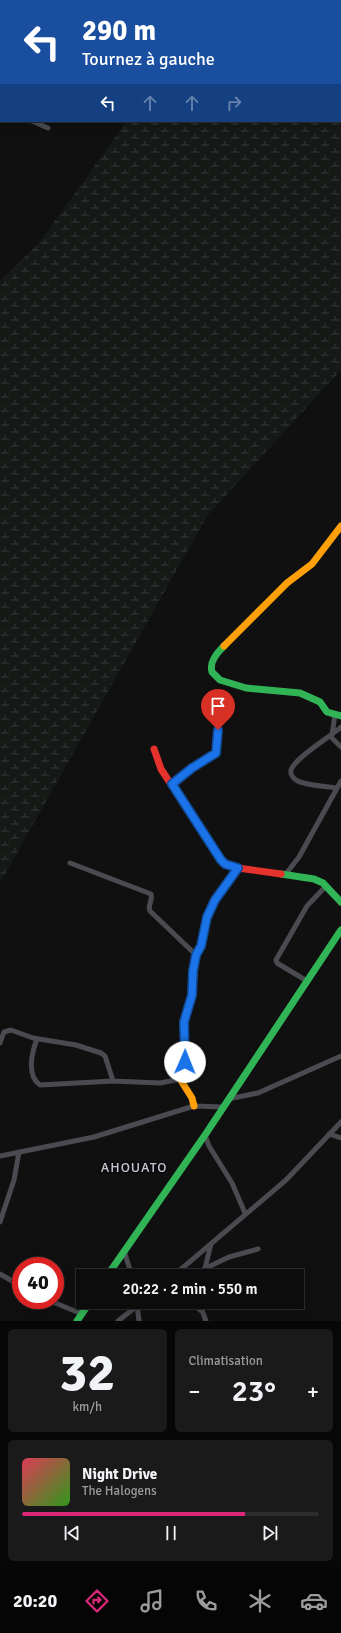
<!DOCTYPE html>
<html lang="fr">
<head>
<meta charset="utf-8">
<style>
	:root { --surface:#0c0c0d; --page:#1a1a1b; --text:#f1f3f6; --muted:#9a9b9d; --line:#2c2c2e; --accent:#db2777 }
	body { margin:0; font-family:Signika,sans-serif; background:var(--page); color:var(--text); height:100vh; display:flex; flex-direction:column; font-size:15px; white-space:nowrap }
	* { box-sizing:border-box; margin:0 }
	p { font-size:13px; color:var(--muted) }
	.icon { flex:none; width:22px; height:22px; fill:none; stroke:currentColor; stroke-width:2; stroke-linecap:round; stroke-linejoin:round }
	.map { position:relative; height:1321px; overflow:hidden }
	.side { display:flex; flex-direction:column; gap:8px; padding:8px; background:#070707; flex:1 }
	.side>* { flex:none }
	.top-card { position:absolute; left:0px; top:0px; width:341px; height:122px; box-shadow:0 2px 10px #0003,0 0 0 1px var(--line); background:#1a4fa0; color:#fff; overflow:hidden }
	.speed { position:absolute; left:12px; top:1257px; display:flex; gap:8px; font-size:20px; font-weight:700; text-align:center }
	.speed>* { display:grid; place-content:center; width:52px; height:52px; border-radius:50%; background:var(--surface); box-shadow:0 2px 10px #0003,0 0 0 1px var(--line); line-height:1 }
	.speed .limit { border:6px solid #d22; background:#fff; color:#111 }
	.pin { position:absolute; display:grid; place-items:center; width:34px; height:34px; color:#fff; margin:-41px -17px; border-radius:50% 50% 50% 0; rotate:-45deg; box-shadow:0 0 4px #0007 }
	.pin .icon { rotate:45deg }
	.me { position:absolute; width:44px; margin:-22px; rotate:1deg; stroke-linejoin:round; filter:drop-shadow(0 0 3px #0008) }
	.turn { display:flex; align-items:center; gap:14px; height:84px; padding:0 16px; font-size:18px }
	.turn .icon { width:52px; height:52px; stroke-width:2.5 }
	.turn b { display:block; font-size:28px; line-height:34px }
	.lanes { display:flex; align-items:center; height:38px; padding:0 16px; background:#0003; justify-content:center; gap:20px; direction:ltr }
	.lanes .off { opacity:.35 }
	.big { font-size:30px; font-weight:600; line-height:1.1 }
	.side .card { flex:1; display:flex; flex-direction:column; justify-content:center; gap:6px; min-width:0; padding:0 14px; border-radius:6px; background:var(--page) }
	.side .dial { align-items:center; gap:0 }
	.dial b { font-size:52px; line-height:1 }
	.song { display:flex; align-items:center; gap:12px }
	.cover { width:48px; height:48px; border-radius:6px; background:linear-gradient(135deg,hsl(350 70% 55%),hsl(110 70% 35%)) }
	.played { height:4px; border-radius:2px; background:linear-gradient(90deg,var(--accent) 75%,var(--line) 75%) }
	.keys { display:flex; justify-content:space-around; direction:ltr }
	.heat { display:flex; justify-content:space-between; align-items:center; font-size:22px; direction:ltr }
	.side .tiles { flex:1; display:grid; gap:8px; grid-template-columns:1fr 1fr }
	.card:last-child { grid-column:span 2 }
	.trip { position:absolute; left:76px; top:1269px; width:228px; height:40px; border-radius:0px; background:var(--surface); box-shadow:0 2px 10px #0003,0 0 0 1px var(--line); font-weight:600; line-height:40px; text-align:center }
	.tab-bar { display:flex; height:64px; justify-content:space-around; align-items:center; background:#050505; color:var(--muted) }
	.tab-bar .icon { width:28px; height:28px }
	.tab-bar .current { color:var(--accent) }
	.tab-bar b { font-size:18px; color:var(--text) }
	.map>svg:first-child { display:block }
	.wetland { fill:url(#wetland-marsh) }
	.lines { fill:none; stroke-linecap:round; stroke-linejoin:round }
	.ferry { stroke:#758ab0; stroke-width:1; stroke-dasharray:5 4; stroke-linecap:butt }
	.street { stroke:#4a4b51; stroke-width:5 }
	.fast { stroke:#30b455; stroke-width:7 }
	.slow { stroke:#ff9f0a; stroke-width:7 }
	.jam { stroke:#e5322d; stroke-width:7 }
	.route-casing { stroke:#114b97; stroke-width:10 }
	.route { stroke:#1a73e8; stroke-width:7 }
	.labels { text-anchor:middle; stroke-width:4; stroke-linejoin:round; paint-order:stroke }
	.quarter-label { font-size:14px; letter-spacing:1px; fill:#c1c3cf; stroke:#0b0b0c }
</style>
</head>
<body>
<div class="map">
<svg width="341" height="1321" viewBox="0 0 341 1321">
	<defs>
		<pattern id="wetland-marsh" width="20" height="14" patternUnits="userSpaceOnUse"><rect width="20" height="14" fill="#151a17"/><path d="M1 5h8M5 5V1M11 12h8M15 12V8" fill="none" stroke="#343836"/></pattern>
	</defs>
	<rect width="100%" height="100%" fill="#101011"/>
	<!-- wetland -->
	<path class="wetland" d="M214 0H341V370L207 516 0 883V281L39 243 127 121H340V1Z"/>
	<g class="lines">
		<!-- ferry -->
		<path class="ferry" d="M231 0 233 1
			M340 69 341 70"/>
		<!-- street -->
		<path class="street" d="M20 0V1
			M67 0 68 1
			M0 98 1 99
			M32 121 48 128
			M332 735 335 714
			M330 736 341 747
			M171 784 192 768 216 753 218 730
			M336 788C325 786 306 786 296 780 293 778 290 774 291 770 296 757 330 737 341 727
			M70 863 151 894C153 901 147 905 150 911L196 955
			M285 875 299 857 341 781
			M307 981 277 963 276 960 307 906 326 886
			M37 1039C32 1052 26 1075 40 1085L113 1081 160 1083 180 1079
			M0 1043 4 1032 11 1030 33 1038 76 1045 101 1053 105 1056 113 1081
			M228 1099 258 1093 341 1056
			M329 1134 341 1138
			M205 1135 209 1146 232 1183 245 1213
			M0 1156 94 1137 194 1106 223 1107
			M0 1222 14 1180 19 1152
			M124 1251 132 1276
			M204 1269 229 1257 258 1249
			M0 1274 21 1286
			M173 1276 286 1180 341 1122
			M203 1276 211 1244
			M48 1300 82 1314
			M192 1302 200 1310
			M199 1302 206 1321
			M137 1304 139 1321
			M118 1321 142 1302"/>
		<!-- fast -->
		<path class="fast" d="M224 646C217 653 209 662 212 672L220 680 246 688 300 693 320 702 327 712 341 716
			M281 874 314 879 323 883 341 902
			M207 916 215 900 238 868
			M107 1276 205 1135 341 930
			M77 1321 90 1302"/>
		<!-- slow -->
		<path class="slow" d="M224 646 287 583 312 564 341 526
			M194 1106 192 1098 180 1079 185 1062 184 1022 192 995 196 955 201 947 207 916"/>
		<!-- jam -->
		<path class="jam" d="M154 749 161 769 215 852 225 864 238 868 281 874"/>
	</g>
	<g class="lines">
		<!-- route casing -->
		<g class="route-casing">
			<path id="route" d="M185 1062 184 1022 192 995 193 971 196 955 201 946 207 917 215 900 238 868 225 864 221 860 172 784 192 768 216 753 218 730"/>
		</g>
		<!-- route -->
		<use href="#route" class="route"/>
	</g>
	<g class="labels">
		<!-- quarter labels -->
		<g class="quarter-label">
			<text x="134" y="1172">AHOUATO</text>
		</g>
	</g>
</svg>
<div class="speed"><div class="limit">40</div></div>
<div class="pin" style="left:218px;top:730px;background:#d93025"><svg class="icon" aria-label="arrive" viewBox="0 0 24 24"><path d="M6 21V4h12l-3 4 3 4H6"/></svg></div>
<svg class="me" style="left:185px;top:1062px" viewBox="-20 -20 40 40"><circle r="19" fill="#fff"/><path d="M0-13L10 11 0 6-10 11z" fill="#1a73e8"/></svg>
<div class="trip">20:22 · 2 min · 550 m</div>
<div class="top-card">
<div class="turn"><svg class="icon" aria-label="left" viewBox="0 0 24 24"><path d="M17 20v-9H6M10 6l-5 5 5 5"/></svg><div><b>290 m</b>Tournez à gauche</div></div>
<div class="lanes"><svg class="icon" aria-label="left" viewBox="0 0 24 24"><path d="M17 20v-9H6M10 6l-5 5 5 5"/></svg><svg class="icon off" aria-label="ahead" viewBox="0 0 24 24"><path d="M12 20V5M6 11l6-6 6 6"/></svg><svg class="icon off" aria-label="ahead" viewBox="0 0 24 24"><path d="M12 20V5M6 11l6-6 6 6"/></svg><svg class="icon off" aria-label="right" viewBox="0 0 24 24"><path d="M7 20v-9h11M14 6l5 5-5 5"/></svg></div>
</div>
</div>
<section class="side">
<div class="tiles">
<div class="card dial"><b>32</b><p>km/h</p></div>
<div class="card"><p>Climatisation</p>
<div class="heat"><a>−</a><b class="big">23°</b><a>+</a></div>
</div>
<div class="card">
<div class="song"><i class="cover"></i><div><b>Night Drive</b><p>The Halogens</p></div></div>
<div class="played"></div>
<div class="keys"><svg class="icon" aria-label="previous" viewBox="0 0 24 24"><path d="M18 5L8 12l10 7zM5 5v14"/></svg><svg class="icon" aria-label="pause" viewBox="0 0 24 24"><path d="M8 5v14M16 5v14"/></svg><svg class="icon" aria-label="next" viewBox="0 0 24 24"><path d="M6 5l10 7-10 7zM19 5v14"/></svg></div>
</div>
</div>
</section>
<nav class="tab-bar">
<b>20:20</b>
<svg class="icon current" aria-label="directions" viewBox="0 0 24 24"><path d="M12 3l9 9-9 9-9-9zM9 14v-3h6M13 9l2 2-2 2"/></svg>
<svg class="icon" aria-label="music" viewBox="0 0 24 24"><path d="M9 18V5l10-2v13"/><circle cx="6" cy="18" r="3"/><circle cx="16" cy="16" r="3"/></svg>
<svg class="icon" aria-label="phone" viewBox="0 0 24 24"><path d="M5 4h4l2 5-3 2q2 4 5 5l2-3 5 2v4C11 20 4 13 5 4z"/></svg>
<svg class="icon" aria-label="climate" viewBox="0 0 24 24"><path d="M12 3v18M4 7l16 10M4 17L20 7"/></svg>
<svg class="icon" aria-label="car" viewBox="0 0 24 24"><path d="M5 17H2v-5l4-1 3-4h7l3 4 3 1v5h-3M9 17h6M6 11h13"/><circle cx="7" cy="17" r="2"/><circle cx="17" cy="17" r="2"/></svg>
</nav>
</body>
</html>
